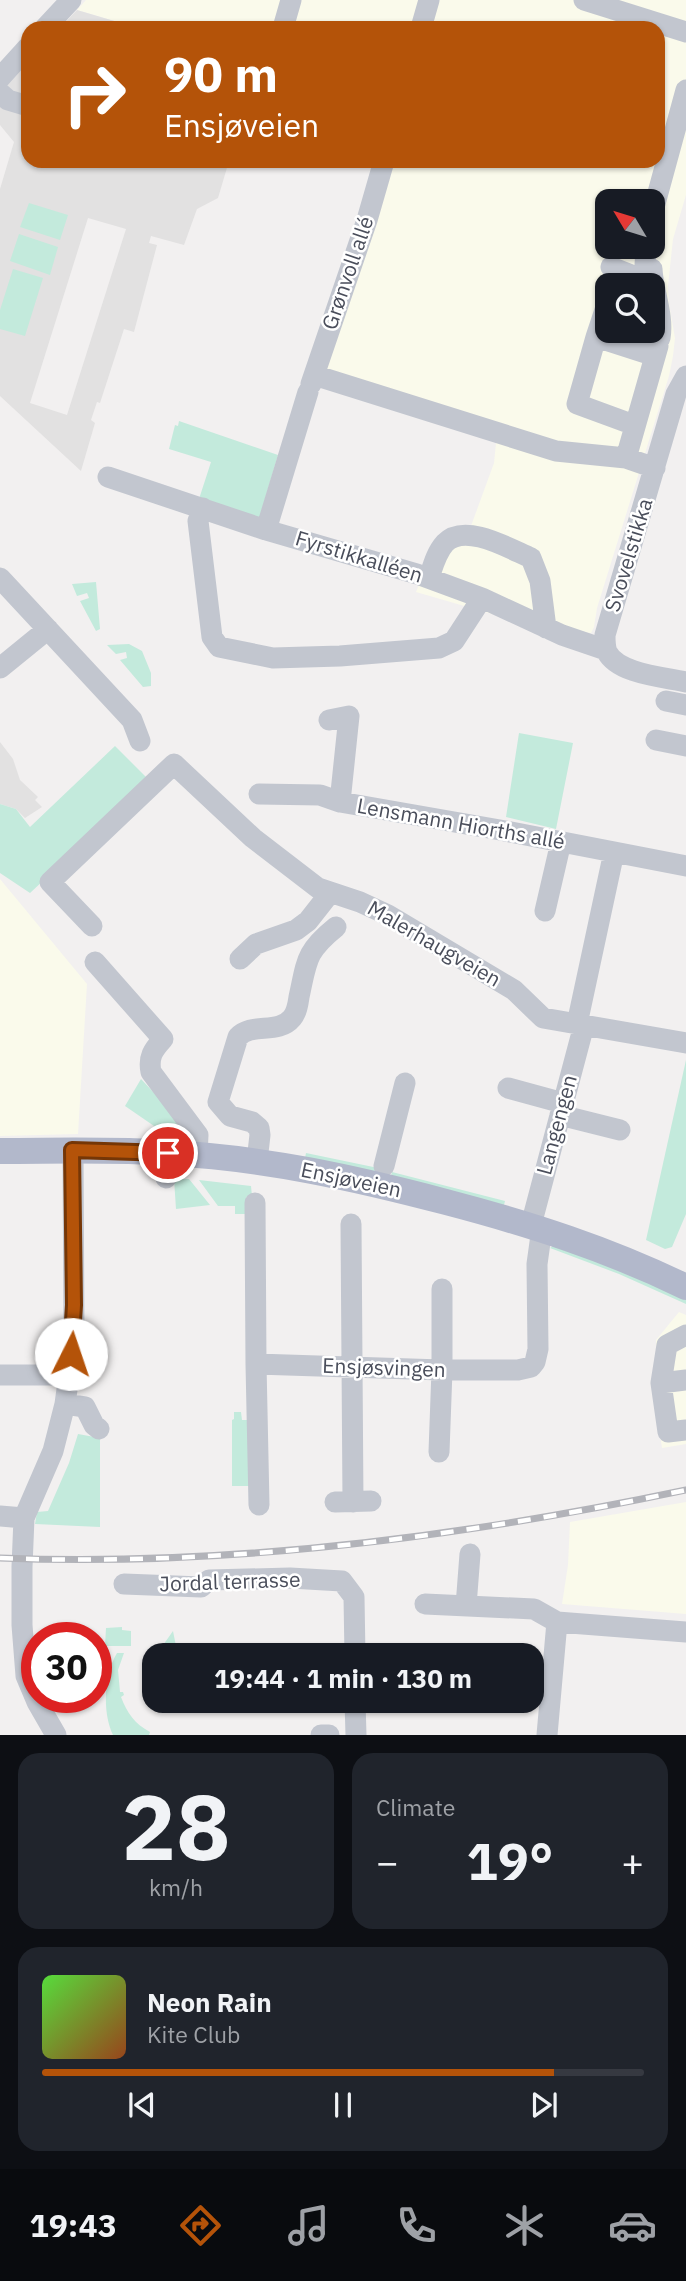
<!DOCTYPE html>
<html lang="en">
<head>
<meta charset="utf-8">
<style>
	:root { --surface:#171b24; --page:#20242c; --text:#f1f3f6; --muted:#9ea1a6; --line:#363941; --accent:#b45309 }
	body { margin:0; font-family:"IBM Plex Sans",sans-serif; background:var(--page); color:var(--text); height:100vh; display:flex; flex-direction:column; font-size:26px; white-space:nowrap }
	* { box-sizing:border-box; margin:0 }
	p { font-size:23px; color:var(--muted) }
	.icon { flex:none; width:38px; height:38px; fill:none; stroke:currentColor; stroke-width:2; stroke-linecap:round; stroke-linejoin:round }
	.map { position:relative; height:1735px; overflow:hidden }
	.sheet { display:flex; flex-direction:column; gap:18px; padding:18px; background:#0d0f14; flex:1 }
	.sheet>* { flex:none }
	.guide { position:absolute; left:21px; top:21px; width:644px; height:147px; border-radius:21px; box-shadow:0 2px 5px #0004; background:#b45309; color:#fff; overflow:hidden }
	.needle { width:46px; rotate:308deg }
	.controls { position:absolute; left:595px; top:189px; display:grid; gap:14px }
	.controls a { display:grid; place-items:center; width:70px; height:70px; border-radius:14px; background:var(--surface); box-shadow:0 2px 5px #0004; font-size:35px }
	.speed { position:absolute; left:21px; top:1622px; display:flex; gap:14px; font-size:35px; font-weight:700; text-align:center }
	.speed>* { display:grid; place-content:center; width:91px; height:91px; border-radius:50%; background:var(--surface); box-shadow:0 2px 5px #0004; line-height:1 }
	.speed .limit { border:10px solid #d22; background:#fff; color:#111 }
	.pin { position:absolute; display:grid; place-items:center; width:60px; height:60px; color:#fff; margin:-30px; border:4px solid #fff; border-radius:50%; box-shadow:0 2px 7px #0007 }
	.me { position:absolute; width:77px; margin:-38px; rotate:4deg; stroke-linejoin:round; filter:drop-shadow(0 0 5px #0008) }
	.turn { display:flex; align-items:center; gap:24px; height:147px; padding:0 28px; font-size:32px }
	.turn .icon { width:91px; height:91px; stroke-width:2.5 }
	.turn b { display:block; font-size:49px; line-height:60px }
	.big { font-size:52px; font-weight:800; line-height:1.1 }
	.sheet .tile { flex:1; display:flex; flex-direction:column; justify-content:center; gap:10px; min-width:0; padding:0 24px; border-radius:21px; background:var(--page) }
	.sheet .dial { align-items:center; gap:0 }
	.dial b { font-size:91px; line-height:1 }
	.song { display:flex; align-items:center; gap:21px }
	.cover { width:84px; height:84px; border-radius:10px; background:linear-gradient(135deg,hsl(110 70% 55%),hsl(20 70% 35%)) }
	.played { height:7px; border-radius:4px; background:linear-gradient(90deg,var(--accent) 85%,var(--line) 85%) }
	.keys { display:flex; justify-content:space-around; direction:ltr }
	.heat { display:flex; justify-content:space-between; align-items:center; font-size:38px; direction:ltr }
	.sheet .tiles { flex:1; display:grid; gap:18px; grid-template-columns:1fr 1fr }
	.tile:last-child { grid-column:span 2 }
	.trip { position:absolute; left:142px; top:1643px; width:402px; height:70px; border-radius:21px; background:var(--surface); box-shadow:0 2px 5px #0004; font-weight:800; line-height:70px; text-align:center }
	.tabs { display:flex; height:112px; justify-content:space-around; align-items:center; background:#090b0e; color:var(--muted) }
	.tabs .icon { width:49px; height:49px }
	.tabs .active { color:var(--accent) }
	.tabs b { font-size:32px; color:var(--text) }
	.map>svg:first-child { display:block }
	.commercial { fill:#fafaeb; fill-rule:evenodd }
	.education { fill:#e2e1e1; fill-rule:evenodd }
	.green { fill:#c3eadc }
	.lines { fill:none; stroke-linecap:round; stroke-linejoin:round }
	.minor { stroke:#c2c6cf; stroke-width:21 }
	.major { stroke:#b2b8cb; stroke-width:26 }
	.rail-casing { stroke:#b2b3b9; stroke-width:7 }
	.rail { stroke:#fff; stroke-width:4.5; stroke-dasharray:13; stroke-linecap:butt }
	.route-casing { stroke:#753606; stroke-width:18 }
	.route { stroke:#b45309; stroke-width:12 }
	.labels { text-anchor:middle; stroke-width:5; stroke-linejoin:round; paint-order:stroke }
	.street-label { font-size:21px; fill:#4a4e5b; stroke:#fff }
</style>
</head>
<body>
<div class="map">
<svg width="686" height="1735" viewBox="0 0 686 1735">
	<rect width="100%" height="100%" fill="#f2f0f0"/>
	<!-- commercial -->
	<path class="commercial" d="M86 0H686V195L673 239 668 286 669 304 675 338 673 356 669 376 597 608 594 627 591 633 537 627 416 592 433 549 471 526 494 463 497 433 324 373 393 161H658V28H138L77 10ZM607 201H653V247H607ZM607 285H653V331H607Z
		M0 879 87 984 78 1134 0 1136Z
		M679 1312 686 1315V1444L662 1448 656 1407V1340Z
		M686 1502V1614L562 1604 568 1565 570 1522Z"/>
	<!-- education -->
	<path class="education" d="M77 10 138 28H60Z
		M28 60V161H229L218 198 197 209 184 245 151 236 149 243 157 245 134 332 124 329 100 403 97 402 91 420 95 423 81 471 0 396V189L14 142 0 125V89ZM88 218 126 229 67 415 30 403Z
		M0 742 13 759 20 780 38 797 35 800 42 807 25 818 16 809 0 804Z"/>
	<!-- green -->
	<path class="green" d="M29 203 68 215 60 240 20 227Z
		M19 234 58 247 50 275 10 261Z
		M13 269 43 278 25 336 0 329V310Z
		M179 421 278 455 259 519 199 499 211 462 169 449 175 425 178 426Z
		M96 582 100 629 96 631 80 601 89 598 87 593 77 596 72 584Z
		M129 644 142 651 151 673V686L143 687 120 660 127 658 126 652 116 654 107 645Z
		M519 733 573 743 556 829 506 817Z
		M115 746 150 781 30 893 0 873V804L16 809 30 827Z
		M686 1060V1214L672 1247 665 1249 646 1240Z
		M141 1079 187 1128H157L125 1106Z
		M306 1153 383 1169 382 1174 305 1158Z
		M392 1172 505 1201 504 1205 391 1176Z
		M174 1179H189L210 1205 176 1209Z
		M199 1180 251 1186 252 1196 246 1197V1214H235V1206H218Z
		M553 1246 620 1270 686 1300V1304L619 1274 550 1248Z
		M234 1412H241L242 1420H250L251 1486H232V1420L234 1419Z
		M78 1434 100 1438V1527L35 1524 37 1512 48 1511 69 1463Z
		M122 1627V1630L131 1631V1646H105L106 1628Z
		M173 1631 177 1651 175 1652 174 1655 165 1654 161 1648Z
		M117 1653H124L118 1670 120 1692H123L124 1695 121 1697C127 1713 135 1724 150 1732L149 1735H113C102 1712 104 1675 117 1653Z"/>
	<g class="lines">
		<!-- minor -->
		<path class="minor" d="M584 0 686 32
			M45 28 71 0
			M283 28 291 0
			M421 28 429 0
			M0 78 28 47
			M0 93 8 100 28 106
			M653 211 686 90
			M611 267 644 280
			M652 269C653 292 664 315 660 338
			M644 283 646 247
			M596 337 607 304
			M314 375 556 451 626 458 655 468
			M686 376 676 394 605 635C605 640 605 647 607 652 618 674 664 677 686 682
			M311 384 367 220 384 161
			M626 422 577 404 596 337 655 356
			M626 458 658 346 653 323
			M108 477 266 530 417 574 482 598 562 635 606 650
			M203 508 198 521 212 637 219 647 273 658 340 656 439 648 454 641 482 598
			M266 530 308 392
			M0 578 132 720 140 741
			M429 578C433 566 436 553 445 543 465 522 510 549 531 558L540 581 546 628
			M0 668 48 629
			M666 701 686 705
			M329 720 349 716 340 802 500 830 686 866
			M656 740 686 746
			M259 794 320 795 340 802
			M545 911 561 842
			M92 926 50 882 174 764 253 838 318 888 360 902 388 915 514 990 543 1018 686 1043
			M240 959 256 944 296 930 308 921 330 893
			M95 962 163 1039C153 1050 148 1057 151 1072L198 1135 197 1155
			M577 1024 614 852
			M508 1088 563 1103
			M560 1115 620 1130
			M257 1161 260 1135 259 1128 252 1122 230 1116 218 1102 238 1037C252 1022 278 1035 292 1018 297 1012 298 1004 299 997 307 961 305 952 336 927
			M384 1166 405 1083
			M166 1178 168 1153
			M255 1203 256 1364 442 1370H518L531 1367 535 1362 538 1349 537 1264 542 1228
			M351 1224 353 1502
			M531 1225 584 1025
			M686 1335 667 1345 661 1383 668 1432 686 1430
			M256 1364 259 1505
			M0 1375H69
			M661 1383 686 1380
			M65 1404 85 1407 94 1425 99 1429
			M439 1452 442 1370V1289
			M335 1502 371 1501
			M0 1516 24 1518
			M124 1584 201 1587 209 1580 290 1578 342 1581 354 1597 355 1656
			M425 1604 534 1609 557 1622 686 1632
			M466 1606 470 1554
			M355 1701 356 1735
			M56 1735 37 1702 26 1676 22 1625V1567L24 1518 53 1451 65 1404 69 1375 74 1334 73 1151
			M321 1735H329
			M547 1735 557 1622"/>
		<!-- major -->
		<path class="major" d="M0 1151C57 1151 113 1149 170 1153 264 1158 355 1178 446 1202 530 1224 608 1249 686 1287"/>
		<!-- rail casing -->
		<g class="rail-casing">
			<path id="rail" d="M0 1558C229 1567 462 1537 686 1490"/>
		</g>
		<!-- rail -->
		<use href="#rail" class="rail"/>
	</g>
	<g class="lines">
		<!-- route casing -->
		<g class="route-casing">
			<path id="route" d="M71 1354 74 1305 72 1150 168 1153"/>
		</g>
		<!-- route -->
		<use href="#route" class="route"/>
	</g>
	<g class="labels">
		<!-- street labels -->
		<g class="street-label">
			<text transform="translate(348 273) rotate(-71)" y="7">Grønvoll allé</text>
			<text transform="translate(629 555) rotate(-73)" y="7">Svovelstikka</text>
			<text transform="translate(359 557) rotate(17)" y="7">Fyrstikkalléen</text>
			<text transform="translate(461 824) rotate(10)" y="7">Lensmann Hiorths allé</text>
			<text transform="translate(434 944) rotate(30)" y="7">Malerhaugveien</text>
			<text transform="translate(557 1125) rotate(-75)" y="7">Langengen</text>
			<text transform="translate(351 1180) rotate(12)" y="7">Ensjøveien</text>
			<text transform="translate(384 1368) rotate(2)" y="7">Ensjøsvingen</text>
			<text transform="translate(230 1582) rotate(-2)" y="7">Jordal terrasse</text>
		</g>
	</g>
</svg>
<div class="controls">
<a><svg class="needle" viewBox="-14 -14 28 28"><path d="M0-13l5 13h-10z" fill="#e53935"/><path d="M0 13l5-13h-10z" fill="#9ea1a6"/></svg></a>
<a><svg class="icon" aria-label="search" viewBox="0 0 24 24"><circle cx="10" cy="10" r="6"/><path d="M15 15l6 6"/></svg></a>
</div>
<div class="speed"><div class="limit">30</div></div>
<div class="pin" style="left:168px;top:1153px;background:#d93025"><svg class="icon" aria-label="arrive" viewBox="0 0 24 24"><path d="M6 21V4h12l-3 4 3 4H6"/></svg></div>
<svg class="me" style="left:71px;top:1354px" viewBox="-20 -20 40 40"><circle r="19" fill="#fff"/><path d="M0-13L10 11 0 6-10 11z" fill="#b45309"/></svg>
<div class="trip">19:44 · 1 min · 130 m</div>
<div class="guide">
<div class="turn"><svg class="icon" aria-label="right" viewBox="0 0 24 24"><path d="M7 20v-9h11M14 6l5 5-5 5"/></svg><div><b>90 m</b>Ensjøveien</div></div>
</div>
</div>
<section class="sheet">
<div class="tiles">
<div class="tile dial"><b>28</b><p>km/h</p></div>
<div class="tile"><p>Climate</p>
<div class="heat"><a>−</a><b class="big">19°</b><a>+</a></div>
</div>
<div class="tile">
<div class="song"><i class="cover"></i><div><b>Neon Rain</b><p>Kite Club</p></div></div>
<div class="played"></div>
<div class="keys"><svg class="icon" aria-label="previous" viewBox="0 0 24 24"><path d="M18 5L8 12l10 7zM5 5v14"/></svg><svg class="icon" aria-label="pause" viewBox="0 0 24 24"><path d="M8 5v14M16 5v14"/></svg><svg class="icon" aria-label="next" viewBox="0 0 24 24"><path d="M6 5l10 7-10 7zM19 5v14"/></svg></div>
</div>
</div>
</section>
<nav class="tabs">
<b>19:43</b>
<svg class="icon active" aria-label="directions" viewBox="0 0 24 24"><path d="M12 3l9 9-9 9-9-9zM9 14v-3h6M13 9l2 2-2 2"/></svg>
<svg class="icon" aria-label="music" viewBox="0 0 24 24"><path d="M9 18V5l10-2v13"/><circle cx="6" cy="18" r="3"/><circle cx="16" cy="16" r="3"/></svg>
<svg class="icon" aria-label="phone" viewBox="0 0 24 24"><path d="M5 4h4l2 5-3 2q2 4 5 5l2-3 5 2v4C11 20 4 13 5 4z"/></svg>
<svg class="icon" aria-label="climate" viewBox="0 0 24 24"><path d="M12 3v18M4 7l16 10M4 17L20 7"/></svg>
<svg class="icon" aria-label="car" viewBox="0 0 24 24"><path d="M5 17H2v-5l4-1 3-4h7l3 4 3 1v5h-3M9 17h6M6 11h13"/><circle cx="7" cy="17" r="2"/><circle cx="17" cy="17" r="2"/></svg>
</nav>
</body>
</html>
